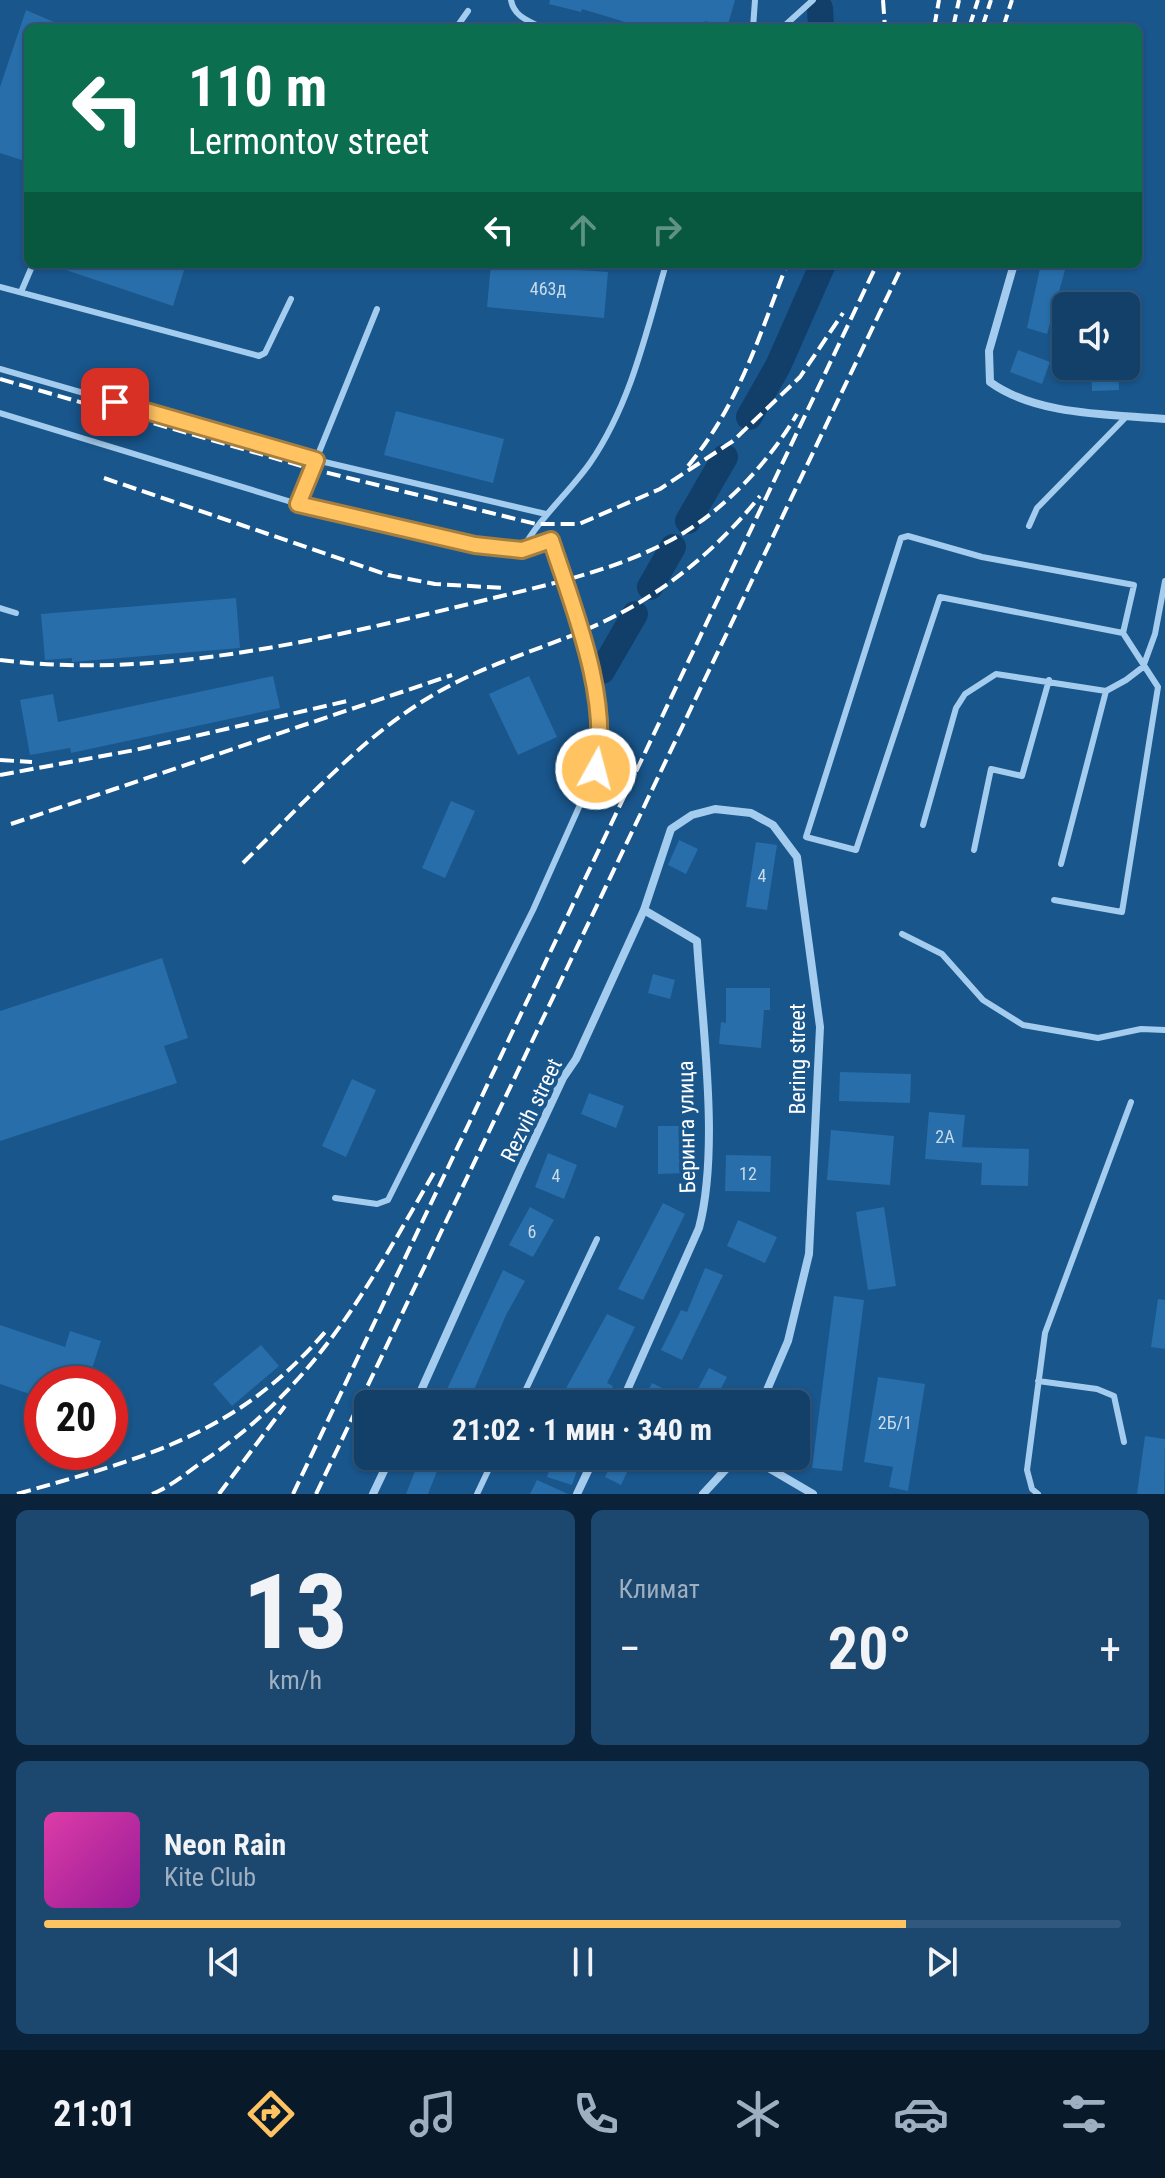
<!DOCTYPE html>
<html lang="ru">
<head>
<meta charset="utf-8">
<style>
	:root { --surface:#134069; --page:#1c476f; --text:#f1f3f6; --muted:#9dafc0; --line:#32597d; --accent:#ffc361 }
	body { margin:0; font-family:"Roboto Condensed",sans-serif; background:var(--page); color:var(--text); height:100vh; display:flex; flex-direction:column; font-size:30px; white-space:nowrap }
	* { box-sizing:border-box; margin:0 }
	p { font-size:26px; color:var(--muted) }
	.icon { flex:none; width:44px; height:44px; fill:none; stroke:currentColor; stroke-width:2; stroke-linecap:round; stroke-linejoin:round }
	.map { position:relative; height:1494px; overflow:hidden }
	.drawer { display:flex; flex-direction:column; gap:16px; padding:16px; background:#0a233a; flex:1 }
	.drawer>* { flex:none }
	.hud { position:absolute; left:24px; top:24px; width:1118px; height:244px; border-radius:12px; box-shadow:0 2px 6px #0004,0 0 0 2px var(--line); background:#0b6e4f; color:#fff; overflow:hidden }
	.controls { position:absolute; left:1052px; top:292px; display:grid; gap:16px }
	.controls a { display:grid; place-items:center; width:88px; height:88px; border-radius:12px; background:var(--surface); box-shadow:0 2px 6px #0004,0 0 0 2px var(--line); font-size:40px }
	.speed { position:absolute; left:24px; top:1366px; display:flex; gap:16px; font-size:40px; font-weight:700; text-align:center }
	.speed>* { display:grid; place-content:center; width:104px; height:104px; border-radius:50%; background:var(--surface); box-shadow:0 2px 6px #0004,0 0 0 2px var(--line); line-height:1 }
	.speed .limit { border:12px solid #d22; background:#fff; color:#111 }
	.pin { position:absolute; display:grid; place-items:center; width:68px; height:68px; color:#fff; margin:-34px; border-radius:16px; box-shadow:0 4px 12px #0006 }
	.me { position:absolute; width:88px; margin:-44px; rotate:7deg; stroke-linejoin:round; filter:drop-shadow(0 0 6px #0008) }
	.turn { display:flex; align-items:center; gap:28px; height:168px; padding:0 32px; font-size:36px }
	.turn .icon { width:104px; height:104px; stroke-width:2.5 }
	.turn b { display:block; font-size:56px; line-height:68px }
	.lanes { display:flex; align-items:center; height:76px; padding:0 32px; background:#0003; justify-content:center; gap:40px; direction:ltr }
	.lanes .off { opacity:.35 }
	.big { font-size:60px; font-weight:700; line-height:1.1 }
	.drawer .widget { flex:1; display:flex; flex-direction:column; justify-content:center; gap:12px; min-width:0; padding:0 28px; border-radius:12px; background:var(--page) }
	.drawer .dial { align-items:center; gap:0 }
	.dial b { font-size:104px; line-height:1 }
	.song { display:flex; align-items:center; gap:24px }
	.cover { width:96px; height:96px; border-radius:12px; background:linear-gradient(135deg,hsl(320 70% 55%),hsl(300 70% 35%)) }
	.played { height:8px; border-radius:4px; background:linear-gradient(90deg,var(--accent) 80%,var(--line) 80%) }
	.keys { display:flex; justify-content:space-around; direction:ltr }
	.heat { display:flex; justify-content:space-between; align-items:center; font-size:44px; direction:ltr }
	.drawer .tiles { flex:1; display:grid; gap:16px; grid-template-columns:1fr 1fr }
	.widget:last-child { grid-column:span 2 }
	.trip { position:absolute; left:354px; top:1390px; width:456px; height:80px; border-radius:12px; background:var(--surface); box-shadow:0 2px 6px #0004,0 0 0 2px var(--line); font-weight:700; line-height:80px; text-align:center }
	.tab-bar { display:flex; height:128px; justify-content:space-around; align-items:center; background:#081a2a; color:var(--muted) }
	.tab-bar .icon { width:56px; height:56px }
	.tab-bar .on { color:var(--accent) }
	.tab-bar b { font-size:36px; color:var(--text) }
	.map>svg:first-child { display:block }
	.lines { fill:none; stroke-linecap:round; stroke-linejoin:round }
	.river { stroke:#113f69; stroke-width:26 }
	.building { fill:#286eaa }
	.lane { stroke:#a4ccee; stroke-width:6 }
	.street { stroke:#a4ccee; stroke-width:8 }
	.rail { stroke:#fff; stroke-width:4; stroke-dasharray:14 6; stroke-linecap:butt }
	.route-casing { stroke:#a67f3f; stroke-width:20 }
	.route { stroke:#ffc361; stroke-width:14 }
	.labels { text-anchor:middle; stroke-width:8; stroke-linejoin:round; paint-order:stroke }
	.number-label { font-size:18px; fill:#c9dbea }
	.street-label { font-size:22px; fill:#fff; stroke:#19568c }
</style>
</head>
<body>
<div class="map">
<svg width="1165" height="1494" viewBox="0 0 1165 1494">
	<rect width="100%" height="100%" fill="#19568c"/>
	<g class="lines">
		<!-- river -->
		<path class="river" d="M820 8 821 28
			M749 417 778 366 823 264
			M688 521 725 457
			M650 587 673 547
			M602 671 635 614"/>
	</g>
	<!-- building -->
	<path class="building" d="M550 0H735L727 28 705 21 703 28H645L582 9 581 12 549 4Z
		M26 10 63 26 28 28V162L0 153V87Z
		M48 264H186L173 306Z
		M491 264 608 272 604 318 487 307Z
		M1041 264 1065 270 1047 334 1027 328Z
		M1018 350 1050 362 1042 384 1010 372Z
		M1091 366H1118L1119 390 1092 391Z
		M396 411 504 439 493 483 384 455Z
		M236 598 240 648 72 662V658L45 660 41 614Z
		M273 676 280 708 71 753 70 748 30 755 20 700 53 694 58 722Z
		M529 676 557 737 518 755 489 694Z
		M451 801 475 811 445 878 422 868Z
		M679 840 698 849 686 874 668 865Z
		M756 842 777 845 767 910 746 907Z
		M162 958 188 1038 164 1046 177 1083 0 1141V1011Z
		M653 974 675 980 670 999 648 993Z
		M726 988H770V1010H764L761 1048 719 1044 721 1022 726 1023Z
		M840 1072 911 1074 910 1103 839 1101Z
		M352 1079 376 1090 346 1157 322 1146Z
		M589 1093 624 1106 616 1128 581 1114Z
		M929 1112 965 1115 962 1147 1029 1149 1028 1186 981 1185 982 1163 925 1159Z
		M658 1126H687L688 1173 658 1174Z
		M831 1130 894 1136 890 1185 827 1180Z
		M548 1153 577 1165 564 1199 535 1187Z
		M726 1155 771 1156 770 1192 725 1191Z
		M663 1203 685 1214 643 1300 618 1289Z
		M530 1207 554 1220 533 1257 509 1245Z
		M884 1207 896 1286 868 1290 856 1212Z
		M738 1220 777 1237 765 1263 727 1246Z
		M705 1268 723 1275 682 1360 661 1350 681 1310 687 1312Z
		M503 1270 525 1281 506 1315 468 1404H440Z
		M834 1296 864 1300 842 1471 812 1468Z
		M1158 1299 1165 1300V1349L1151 1347Z
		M607 1314 635 1327 607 1383 613 1386 605 1404H596L565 1390Z
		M0 1325 65 1347 70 1331 101 1341 87 1384H42V1398L0 1384Z
		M261 1345 279 1366 232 1406 213 1384Z
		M709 1368 727 1377 713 1404H690Z
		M878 1377 925 1384 908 1491 889 1487 893 1467 864 1462Z
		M652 1383 668 1391 662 1404H642Z
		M1145 1436 1165 1439 1164 1494H1137Z
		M421 1456H443L428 1494H406Z
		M554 1456H582L572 1485 547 1477Z
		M615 1456H635L621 1485 605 1477Z
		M537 1480 568 1494H530Z"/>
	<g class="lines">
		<!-- lane -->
		<path class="lane" d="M511 0C514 17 529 21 543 28
			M456 28 468 11
			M753 28 755 0
			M782 28 813 0
			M0 287 259 356 265 353 291 299
			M21 292 33 264
			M0 369 316 460 546 514
			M0 413 298 504 475 545 522 550C540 517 568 494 590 463 631 403 646 333 666 264
			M298 504 377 309
			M1029 526 1037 508 1127 416
			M0 608 16 613
			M923 825 956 708 965 694 996 674 1106 691 1126 680 1143 667 1155 634 1165 581
			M974 850 991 769 1022 776 1049 680
			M1061 864 1106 691
			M1054 900 1122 912 1158 687 1123 633 940 597 856 850 806 837 901 538 908 536 982 557 1134 585 1123 633
			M902 934 942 954 983 1000 1023 1025 1098 1038 1141 1029 1165 1030
			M335 1198 377 1204 388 1200 533 910 596 769C610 698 573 607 551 540L522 550
			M1038 1381 1097 1389 1114 1396 1124 1442
			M519 1404 597 1239
			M477 1494 495 1456
			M1038 1494 1032 1489 1027 1470 1045 1333 1131 1102"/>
		<!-- street -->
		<path class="street" d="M1014 264 989 351 990 382C1037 416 1110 414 1165 419
			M415 1404 520 1170 563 1078 576 1059 644 910 671 829 692 815 715 809 751 813 773 825 797 857 820 1027 809 1254 788 1341 761 1404
			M621 1404 699 1228C720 1148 702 1025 697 941L644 910
			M748 1456 813 1494
			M373 1494 391 1456
			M577 1494 595 1456
			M703 1494 738 1456"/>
		<!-- rail -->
		<path class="rail" d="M883 0 885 28
			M934 28 939 0
			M953 28 959 0
			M969 28 978 0
			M982 28 991 0
			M1003 28 1012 0
			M0 379 312 469 536 524H579L660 489 733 441 800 377 843 313
			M688 466C738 406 759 337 787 264
			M104 478 388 575 435 584 504 588
			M0 660C158 680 320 640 473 603 545 585 621 571 685 532 730 504 771 459 797 414
			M0 760 32 762
			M0 775 135 750 347 701
			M11 824 452 675
			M243 863C303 804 360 738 433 695 480 667 529 653 578 633 652 603 711 557 760 496
			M17 1494C143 1458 236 1436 326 1331
			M152 1494C172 1486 190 1470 208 1458 320 1381 370 1283 436 1169
			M219 1494 285 1406
			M293 1494 877 264
			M316 1494 903 264"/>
	</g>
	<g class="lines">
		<!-- route casing -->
		<g class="route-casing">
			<path id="route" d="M115 402 316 460 298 504 475 545 522 550 551 540C573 607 611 699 596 769"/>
		</g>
		<!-- route -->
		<use href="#route" class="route"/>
	</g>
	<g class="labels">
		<!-- number labels -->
		<g class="number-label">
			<text x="548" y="295">463д</text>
			<text x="762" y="882">4</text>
			<text x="945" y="1143">2А</text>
			<text x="748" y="1180">12</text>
			<text x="556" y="1182">4</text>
			<text x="532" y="1238">6</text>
			<text x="895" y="1429">2Б/1</text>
		</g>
		<!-- street labels -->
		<g class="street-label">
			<text transform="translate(797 1059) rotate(-90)" y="8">Bering street</text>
			<text transform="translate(531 1110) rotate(-64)" y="8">Rezvih street</text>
			<text transform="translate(686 1127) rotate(-91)" y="8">Беринга улица</text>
		</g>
	</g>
</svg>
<div class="controls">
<a><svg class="icon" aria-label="sound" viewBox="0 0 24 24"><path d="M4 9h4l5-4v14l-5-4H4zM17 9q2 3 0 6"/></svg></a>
</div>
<div class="speed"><div class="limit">20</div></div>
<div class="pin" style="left:115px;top:402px;background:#d93025"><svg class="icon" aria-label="arrive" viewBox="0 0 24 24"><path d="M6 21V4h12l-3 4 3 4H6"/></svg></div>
<svg class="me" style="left:596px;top:769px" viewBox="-20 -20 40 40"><circle r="17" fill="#ffc361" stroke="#fff" stroke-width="3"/><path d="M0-11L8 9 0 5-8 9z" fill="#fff"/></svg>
<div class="trip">21:02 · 1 мин · 340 m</div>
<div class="hud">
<div class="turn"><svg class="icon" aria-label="left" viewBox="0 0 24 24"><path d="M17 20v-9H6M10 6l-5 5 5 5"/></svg><div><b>110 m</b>Lermontov street</div></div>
<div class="lanes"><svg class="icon" aria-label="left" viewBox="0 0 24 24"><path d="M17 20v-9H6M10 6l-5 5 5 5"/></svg><svg class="icon off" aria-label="ahead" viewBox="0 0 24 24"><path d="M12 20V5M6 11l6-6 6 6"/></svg><svg class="icon off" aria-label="right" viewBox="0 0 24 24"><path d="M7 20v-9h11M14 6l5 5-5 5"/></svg></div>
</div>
</div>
<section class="drawer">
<div class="tiles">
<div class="widget dial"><b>13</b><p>km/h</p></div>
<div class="widget"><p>Климат</p>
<div class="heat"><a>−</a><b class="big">20°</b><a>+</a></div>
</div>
<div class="widget">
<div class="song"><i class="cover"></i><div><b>Neon Rain</b><p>Kite Club</p></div></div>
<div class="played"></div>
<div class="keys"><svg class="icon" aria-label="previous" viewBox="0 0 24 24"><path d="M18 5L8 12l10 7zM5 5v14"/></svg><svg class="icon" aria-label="pause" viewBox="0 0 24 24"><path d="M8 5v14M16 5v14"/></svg><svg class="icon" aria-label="next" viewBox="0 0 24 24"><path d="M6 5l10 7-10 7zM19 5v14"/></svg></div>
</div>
</div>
</section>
<nav class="tab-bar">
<b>21:01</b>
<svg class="icon on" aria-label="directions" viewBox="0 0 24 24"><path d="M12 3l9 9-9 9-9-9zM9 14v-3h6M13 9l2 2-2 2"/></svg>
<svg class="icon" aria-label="music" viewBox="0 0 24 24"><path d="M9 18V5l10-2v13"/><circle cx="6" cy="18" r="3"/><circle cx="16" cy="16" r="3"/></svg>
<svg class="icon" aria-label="phone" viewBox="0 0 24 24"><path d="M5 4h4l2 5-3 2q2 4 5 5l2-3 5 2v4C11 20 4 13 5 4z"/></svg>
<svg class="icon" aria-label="climate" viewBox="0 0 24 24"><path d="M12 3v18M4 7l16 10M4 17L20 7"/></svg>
<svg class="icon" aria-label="car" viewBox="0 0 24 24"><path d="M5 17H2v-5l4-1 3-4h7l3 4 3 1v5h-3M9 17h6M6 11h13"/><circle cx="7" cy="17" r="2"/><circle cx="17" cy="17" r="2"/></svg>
<svg class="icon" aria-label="filters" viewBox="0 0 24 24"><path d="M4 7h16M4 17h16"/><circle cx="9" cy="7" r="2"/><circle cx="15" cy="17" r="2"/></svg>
</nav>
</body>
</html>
